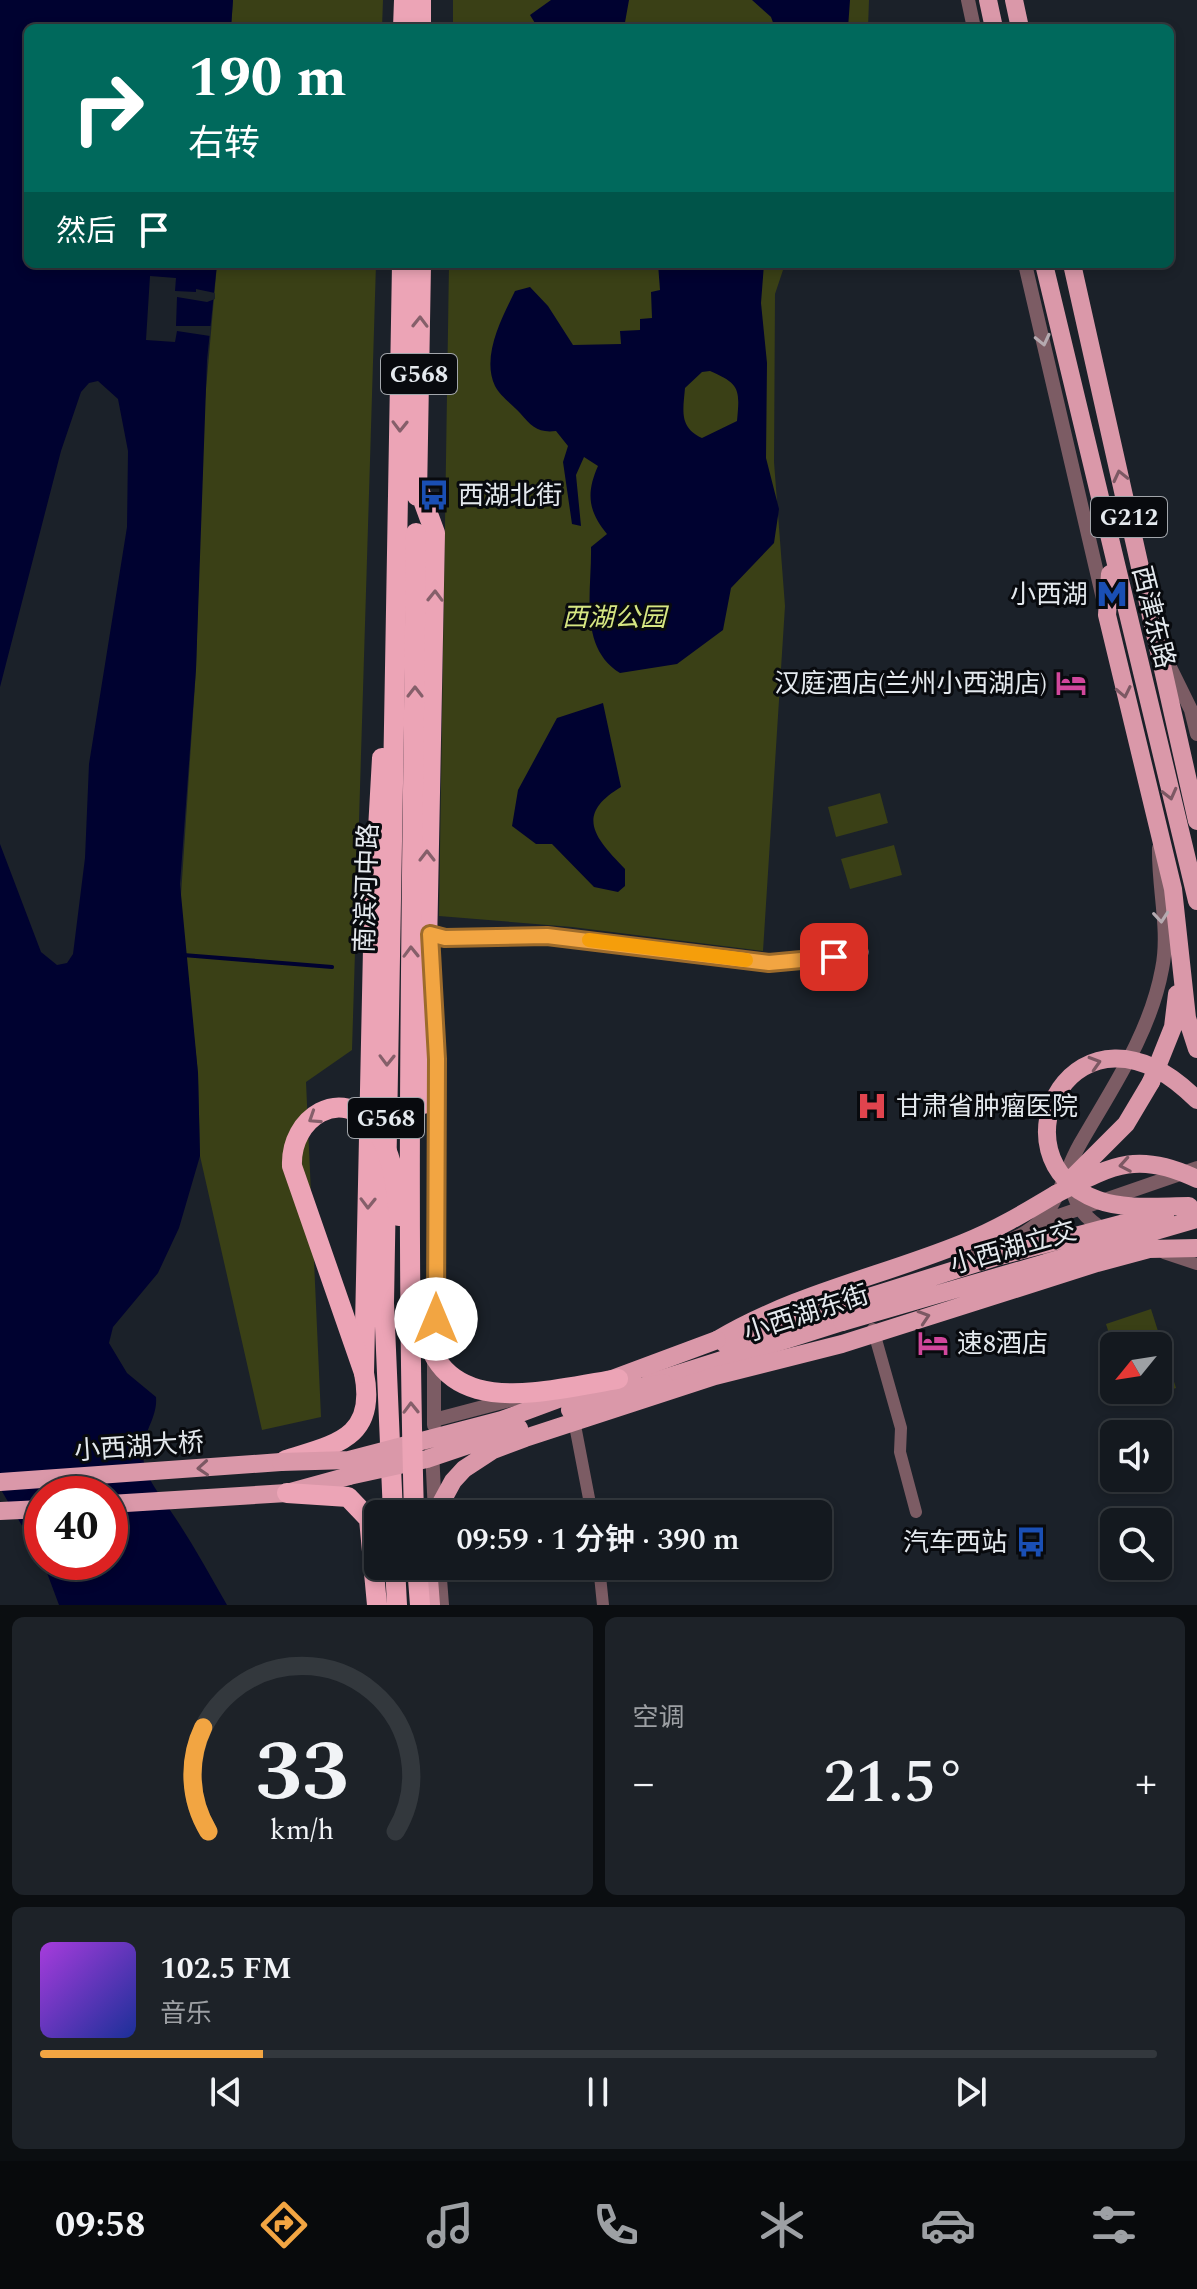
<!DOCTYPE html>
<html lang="zh">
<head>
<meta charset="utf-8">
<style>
	:root { --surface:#14191f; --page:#1d2228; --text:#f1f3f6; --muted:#9da0a4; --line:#33383d; --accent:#f2a542 }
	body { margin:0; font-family:Spectral,"Noto Sans SC",serif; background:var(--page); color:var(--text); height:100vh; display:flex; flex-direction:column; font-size:30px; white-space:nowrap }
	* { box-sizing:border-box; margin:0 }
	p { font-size:26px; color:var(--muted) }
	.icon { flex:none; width:44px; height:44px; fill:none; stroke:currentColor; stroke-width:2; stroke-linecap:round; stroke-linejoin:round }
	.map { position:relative; height:1605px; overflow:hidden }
	.details { display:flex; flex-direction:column; gap:12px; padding:12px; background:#0b0e11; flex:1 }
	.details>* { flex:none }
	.banner { position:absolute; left:24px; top:24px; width:1150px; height:244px; border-radius:12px; box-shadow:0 4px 12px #0003,0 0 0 2px var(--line); background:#00695c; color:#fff; overflow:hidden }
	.needle { width:52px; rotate:240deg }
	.fabs { position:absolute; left:1100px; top:1332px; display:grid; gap:16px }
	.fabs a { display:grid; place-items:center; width:72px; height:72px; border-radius:12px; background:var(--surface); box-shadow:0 4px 12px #0003,0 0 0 2px var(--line); font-size:40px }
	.speed { position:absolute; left:24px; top:1476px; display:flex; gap:16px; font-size:40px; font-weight:700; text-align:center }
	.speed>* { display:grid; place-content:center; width:104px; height:104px; border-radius:50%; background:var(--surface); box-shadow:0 4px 12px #0003,0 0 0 2px var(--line); line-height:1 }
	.speed .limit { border:12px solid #d22; background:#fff; color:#111 }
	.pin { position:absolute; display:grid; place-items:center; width:68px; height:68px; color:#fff; margin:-34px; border-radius:16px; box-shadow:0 4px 12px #0006 }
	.me { position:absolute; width:88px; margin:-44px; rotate:0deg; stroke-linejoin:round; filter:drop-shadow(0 0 6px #0008) }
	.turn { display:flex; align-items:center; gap:28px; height:168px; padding:0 32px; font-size:36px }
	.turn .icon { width:104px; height:104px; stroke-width:2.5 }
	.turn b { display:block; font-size:56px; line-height:68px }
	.then { display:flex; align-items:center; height:76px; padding:0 32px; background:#0003; gap:16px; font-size:30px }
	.big { font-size:60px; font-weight:600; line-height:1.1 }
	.details .widget { flex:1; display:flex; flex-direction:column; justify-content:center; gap:12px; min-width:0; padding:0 28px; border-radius:12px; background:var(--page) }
	.details .dial { align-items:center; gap:0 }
	.dial svg { height:208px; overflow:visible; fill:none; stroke:var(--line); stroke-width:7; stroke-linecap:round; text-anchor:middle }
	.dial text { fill:var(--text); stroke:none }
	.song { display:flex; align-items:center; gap:24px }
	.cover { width:96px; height:96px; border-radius:12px; background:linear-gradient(135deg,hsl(280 70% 55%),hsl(230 70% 35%)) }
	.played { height:8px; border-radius:4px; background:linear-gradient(90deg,var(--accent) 20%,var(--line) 20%) }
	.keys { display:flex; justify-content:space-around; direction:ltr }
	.heat { display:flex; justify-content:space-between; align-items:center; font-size:44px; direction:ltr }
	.details .tiles { flex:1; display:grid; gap:12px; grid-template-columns:1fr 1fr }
	.widget:last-child { grid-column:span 2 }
	.trip { position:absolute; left:364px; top:1500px; width:468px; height:80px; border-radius:12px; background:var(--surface); box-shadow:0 4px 12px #0003,0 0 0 2px var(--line); font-weight:600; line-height:80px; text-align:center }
	.tab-bar { display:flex; height:128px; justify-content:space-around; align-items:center; background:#080a0c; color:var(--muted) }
	.tab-bar .icon { width:56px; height:56px }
	.tab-bar .active { color:var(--accent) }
	.tab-bar b { font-size:36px; color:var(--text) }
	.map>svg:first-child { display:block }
	.green { fill:#3a4016 }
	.water { fill:#000230; fill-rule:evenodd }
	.pier { fill:#1b2129 }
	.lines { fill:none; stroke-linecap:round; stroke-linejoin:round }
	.stream { stroke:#000230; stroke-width:4 }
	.minor { stroke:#7c5c64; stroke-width:12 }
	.tertiary { stroke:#7c5c64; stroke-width:14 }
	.primary { stroke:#da98a9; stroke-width:18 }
	.trunk { stroke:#eca4b6; stroke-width:20 }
	.primary-bridge { stroke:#da98a9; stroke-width:18 }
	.trunk-bridge { stroke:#eca4b6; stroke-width:20 }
	.oneway { stroke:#855f6a }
	.oneway2 { stroke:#b5aab0 }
	.oneway3 { stroke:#7c5863 }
	.route-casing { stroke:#9d6b2b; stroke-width:20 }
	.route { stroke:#f2a542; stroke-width:14 }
	.slow { stroke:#f59e0b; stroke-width:14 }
	.labels { text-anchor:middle; stroke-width:6; stroke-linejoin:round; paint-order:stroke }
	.shield { fill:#080a0e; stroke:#a2a6ab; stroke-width:2 }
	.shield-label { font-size:24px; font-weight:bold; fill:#e4e9ee }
	.poi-label { font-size:26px; fill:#e4e9ee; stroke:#080a0e; text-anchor:start }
	.park-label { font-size:26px; font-style:italic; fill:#d6e682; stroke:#080a0e }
	.street-label { font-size:26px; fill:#e4e9ee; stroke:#080a0e }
</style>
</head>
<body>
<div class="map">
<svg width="1197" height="1605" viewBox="0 0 1197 1605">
	<rect width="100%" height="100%" fill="#1b2129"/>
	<!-- green -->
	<path class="green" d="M233 0H383L382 28H231Z
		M453 0H869L868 28H453Z
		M217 264H376L352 1050 306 1082 321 1417 262 1430 200 1156 198 1073 180 910 196 669 203 423Z
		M449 264H785L775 294 774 462 785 606 763 951 572 927 439 916Z
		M880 793 888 823 836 837 828 807Z
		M894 845 902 875 850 889 841 859Z
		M1151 1309 1176 1388 1131 1403 1127 1390H1158V1346H1114V1350L1106 1324Z"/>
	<!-- water -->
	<path class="water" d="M0 0H233L231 28H28V264H217L207 360 196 669 180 884 198 1073 200 1156 179 1228 158 1273 113 1327 109 1343 127 1373 156 1397C158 1419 140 1435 143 1457 146 1480 160 1494 172 1513 192 1542 209 1574 227 1605H59L43 1562H110V1494H42V1560L0 1488V844L41 952 57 965 67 963 73 954 85 858 89 764 127 527 128 451 118 399 98 381 89 383 81 392 61 451 0 687Z
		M551 0H629L624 28H538L530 15Z
		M752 0H850L848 28H775L771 17Z
		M658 264H764L761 303 767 363 766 458 779 509 774 543 731 588 723 630 677 664 620 673C578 647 592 591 591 547L607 534C588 511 586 493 598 466L584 457 576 475 581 526 572 524 563 462 568 446 556 431C538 433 532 427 520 413 513 405 500 396 495 386 481 356 502 318 515 291L530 287 548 306 573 345 621 344 620 331 640 330V319L652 318 651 292 660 290ZM710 371C740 384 740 389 737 421L702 438C679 427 683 411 685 388L702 372Z
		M603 703 621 787C574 815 595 838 625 869V886L618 892 594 887 552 844H536L512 826 518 790 557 718Z"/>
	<!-- pier -->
	<path class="pier" d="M150 276 176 278 175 291 196 292V289L215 293V299L207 302 177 297 176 326H211L210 336 177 331 175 342 146 340Z"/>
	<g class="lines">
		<!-- stream -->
		<path class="stream" d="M183 955 332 967"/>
		<!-- minor -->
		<path class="minor" d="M430 934 445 938 547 936 769 963 805 962 863 952
			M1164 1253 1197 1264
			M873 1329 901 1428 900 1452 916 1512
			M573 1415 592 1514
			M599 1566 603 1605"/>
		<!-- tertiary -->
		<path class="tertiary" d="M968 0 974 28
			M1025 264 1104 603
			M1165 657 1191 710 1197 734
			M1071 1178C1073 1207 1085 1218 1108 1233
			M1050 1253 1038 1223 1197 1168
			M977 1254C997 1247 1026 1236 1041 1220 1061 1197 1065 1170 1080 1144 1112 1088 1150 1034 1162 969 1170 931 1158 887 1159 848
			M434 1420 518 1398
			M434 1425V1018
			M432 1450 435 1513
			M439 1566 442 1605"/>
		<!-- primary -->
		<path class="primary" d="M988 0 994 28
			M1014 0 1020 28
			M1044 264 1197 901
			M1072 264 1197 821
			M1110 574 1107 615 1173 889 1187 1018 1197 1049
			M1151 1082 1173 1027 1177 994
			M717 1340C794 1294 882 1276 963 1243 996 1230 1026 1212 1056 1194
			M725 1344 837 1307
			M649 1383 842 1322
			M0 1482 281 1462
			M110 1504 287 1493 349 1476
			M0 1511 42 1509
			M428 1566 431 1605"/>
		<!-- trunk -->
		<path class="trunk" d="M403 28 404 0
			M421 28V0
			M417 484 435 533 424 1104
			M417 496 421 264
			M286 1460C336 1444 377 1438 364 1373L374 901 382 758
			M287 1493 348 1497 369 1519 377 1605
			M393 1514 384 1303 402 264
			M395 1566 397 1605
			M417 1566 420 1605"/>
		<!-- primary-bridge -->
		<path class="primary-bridge" d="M1069 1181 1126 1124 1151 1082
			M1056 1194C1111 1166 1137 1150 1197 1179
			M1189 1206C1161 1206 1124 1210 1098 1200 986 1159 1076 978 1197 1100
			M837 1307 996 1257 1166 1212
			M842 1322 1197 1219
			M570 1410 635 1388 664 1383
			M281 1462 349 1460 502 1420 717 1340
			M349 1476 427 1459 519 1428
			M435 1514 453 1481 464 1469 493 1450 525 1438 715 1376 842 1344 1097 1263 1149 1249 1197 1248"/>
		<!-- trunk-bridge -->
		<path class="trunk-bridge" d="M420 1293C423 1425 529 1394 618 1379
			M364 1373 292 1166C290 1117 342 1085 374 1127 393 1152 396 1186 399 1216
			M414 1514C405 1187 413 860 416 533"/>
	</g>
	<!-- one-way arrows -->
	<defs><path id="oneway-chevron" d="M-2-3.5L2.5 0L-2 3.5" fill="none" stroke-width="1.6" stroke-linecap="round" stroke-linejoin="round" transform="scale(2)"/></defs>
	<g class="oneway">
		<use href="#oneway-chevron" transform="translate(420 322) rotate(-89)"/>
		<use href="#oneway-chevron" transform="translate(400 426) rotate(91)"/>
		<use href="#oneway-chevron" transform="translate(435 596) rotate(-89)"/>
		<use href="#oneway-chevron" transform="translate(415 692) rotate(-90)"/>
		<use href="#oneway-chevron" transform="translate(427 856) rotate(-90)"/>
		<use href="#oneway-chevron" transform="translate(411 952) rotate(-91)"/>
		<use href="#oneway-chevron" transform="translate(387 1060) rotate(91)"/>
		<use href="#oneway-chevron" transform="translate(314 1118) rotate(147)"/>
		<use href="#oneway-chevron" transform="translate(368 1203) rotate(91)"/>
		<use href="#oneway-chevron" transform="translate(411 1408) rotate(-91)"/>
	</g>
	<g class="oneway2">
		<use href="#oneway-chevron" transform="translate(1043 340) rotate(77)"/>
		<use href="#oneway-chevron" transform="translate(1161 917) rotate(85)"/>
	</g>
	<g class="oneway3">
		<use href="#oneway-chevron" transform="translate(1120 476) rotate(-103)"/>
		<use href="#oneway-chevron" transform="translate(1124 692) rotate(78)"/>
		<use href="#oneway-chevron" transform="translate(1170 794) rotate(76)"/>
		<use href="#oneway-chevron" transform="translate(1095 1063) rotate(-17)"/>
		<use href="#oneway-chevron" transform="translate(1125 1165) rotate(170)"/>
		<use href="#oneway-chevron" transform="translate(924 1317) rotate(-18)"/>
		<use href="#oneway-chevron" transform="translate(203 1468) rotate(176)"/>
	</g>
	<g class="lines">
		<!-- route casing -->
		<g class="route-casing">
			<path id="route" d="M436 1319 437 1059 430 934 445 938 547 936 769 963 834 957"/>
		</g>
		<!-- route -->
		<use href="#route" class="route"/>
		<!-- slow -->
		<path class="slow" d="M589 940 746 960"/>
	</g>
	<!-- icons -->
	<defs>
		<g id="bus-bare" transform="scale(2.4)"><path d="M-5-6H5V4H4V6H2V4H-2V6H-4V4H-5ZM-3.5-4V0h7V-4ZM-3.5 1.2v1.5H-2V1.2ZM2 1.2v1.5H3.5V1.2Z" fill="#1a4fb4" stroke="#080a0e" stroke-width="2.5" paint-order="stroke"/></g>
		<g id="metro-bare" transform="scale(2.4)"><path d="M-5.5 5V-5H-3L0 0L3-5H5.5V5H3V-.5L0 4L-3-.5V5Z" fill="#1a4fb4" stroke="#080a0e" stroke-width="2.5" paint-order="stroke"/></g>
		<g id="hotel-bare" transform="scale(2.4)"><path d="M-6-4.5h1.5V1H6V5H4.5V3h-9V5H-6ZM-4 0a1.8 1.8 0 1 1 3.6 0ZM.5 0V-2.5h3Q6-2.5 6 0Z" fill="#d1479c" stroke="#080a0e" stroke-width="2.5" paint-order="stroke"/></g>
		<g id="hospital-bare" transform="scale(2.4)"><path d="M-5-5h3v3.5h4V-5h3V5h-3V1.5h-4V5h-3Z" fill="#e0444e" stroke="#080a0e" stroke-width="2.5" paint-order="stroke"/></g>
	</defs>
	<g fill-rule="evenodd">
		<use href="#bus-bare" x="434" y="495"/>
		<use href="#metro-bare" x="1112" y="594"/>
		<use href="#hotel-bare" x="1071" y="683"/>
		<use href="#hospital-bare" x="872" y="1106"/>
		<use href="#hotel-bare" x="933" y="1343"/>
		<use href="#bus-bare" x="1031" y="1542"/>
	</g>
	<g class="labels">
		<!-- shield labels -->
		<g class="shield">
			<rect x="381" y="354" width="76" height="40" rx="6"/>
			<rect x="1091" y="497" width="76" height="40" rx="6"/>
			<rect x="348" y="1098" width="76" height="40" rx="6"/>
		</g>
		<g class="shield-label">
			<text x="419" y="382">G568</text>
			<text x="1129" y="525">G212</text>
			<text x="386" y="1126">G568</text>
		</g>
		<!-- poi labels -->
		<g class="poi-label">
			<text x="458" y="504">西湖北街</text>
			<text x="1088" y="603" text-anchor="end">小西湖</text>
			<text x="1047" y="692" text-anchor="end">汉庭酒店(兰州小西湖店)</text>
			<text x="896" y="1115">甘肃省肿瘤医院</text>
			<text x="957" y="1352">速8酒店</text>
			<text x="1007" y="1551" text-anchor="end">汽车西站</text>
		</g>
		<!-- park labels -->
		<g class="park-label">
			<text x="614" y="626">西湖公园</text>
		</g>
		<!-- street labels -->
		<g class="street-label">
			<text transform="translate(1154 617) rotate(76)" y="9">西津东路</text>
			<text transform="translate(366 888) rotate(-88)" y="9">南滨河中路</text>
			<text transform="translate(1013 1247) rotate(-16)" y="9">小西湖立交</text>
			<text transform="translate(806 1313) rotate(-18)" y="9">小西湖东街</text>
			<text transform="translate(139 1446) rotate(-4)" y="9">小西湖大桥</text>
		</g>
	</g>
</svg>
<div class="fabs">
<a><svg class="needle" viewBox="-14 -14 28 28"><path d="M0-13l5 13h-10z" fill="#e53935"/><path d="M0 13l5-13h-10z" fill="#9da0a4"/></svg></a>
<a><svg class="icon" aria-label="sound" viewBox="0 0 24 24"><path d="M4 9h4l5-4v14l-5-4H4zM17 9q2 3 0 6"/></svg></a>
<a><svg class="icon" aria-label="search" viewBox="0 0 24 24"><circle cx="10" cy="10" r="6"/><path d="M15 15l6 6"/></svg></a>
</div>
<div class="speed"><div class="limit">40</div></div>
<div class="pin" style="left:834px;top:957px;background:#d93025"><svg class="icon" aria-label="arrive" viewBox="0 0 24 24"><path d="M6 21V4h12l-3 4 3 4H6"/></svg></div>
<svg class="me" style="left:436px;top:1319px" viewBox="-20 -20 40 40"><circle r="19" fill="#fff"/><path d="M0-13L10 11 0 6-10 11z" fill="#f2a542"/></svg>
<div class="trip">09:59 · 1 分钟 · 390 m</div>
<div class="banner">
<div class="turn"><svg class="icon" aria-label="right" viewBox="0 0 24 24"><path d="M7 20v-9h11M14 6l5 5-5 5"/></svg><div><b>190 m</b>右转</div></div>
<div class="then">然后<svg class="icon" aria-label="arrive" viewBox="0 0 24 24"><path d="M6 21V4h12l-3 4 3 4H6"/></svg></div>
</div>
</div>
<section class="details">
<div class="tiles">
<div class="widget dial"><svg viewBox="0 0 100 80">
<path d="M14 69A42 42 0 1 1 86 69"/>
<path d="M14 69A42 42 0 0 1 12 29" stroke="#f2a542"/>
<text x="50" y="56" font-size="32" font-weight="700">33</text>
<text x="50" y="72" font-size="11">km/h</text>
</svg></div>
<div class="widget"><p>空调</p>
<div class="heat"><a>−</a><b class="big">21.5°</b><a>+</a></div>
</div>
<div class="widget">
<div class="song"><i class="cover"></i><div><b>102.5 FM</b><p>音乐</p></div></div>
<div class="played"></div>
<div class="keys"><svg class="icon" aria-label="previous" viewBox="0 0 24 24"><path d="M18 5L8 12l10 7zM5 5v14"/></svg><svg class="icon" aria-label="pause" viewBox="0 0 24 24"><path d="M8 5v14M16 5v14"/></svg><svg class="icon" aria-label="next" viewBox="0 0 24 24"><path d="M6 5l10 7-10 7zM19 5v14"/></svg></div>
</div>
</div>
</section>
<nav class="tab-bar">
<b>09:58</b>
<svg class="icon active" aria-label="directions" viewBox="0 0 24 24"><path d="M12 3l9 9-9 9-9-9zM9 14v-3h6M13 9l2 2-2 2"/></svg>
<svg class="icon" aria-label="music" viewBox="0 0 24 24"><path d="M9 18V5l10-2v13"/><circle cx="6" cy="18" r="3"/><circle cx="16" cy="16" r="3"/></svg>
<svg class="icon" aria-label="phone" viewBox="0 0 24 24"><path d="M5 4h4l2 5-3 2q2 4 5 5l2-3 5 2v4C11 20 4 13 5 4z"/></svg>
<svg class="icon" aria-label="climate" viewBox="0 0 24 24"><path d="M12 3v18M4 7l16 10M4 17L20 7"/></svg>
<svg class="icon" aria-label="car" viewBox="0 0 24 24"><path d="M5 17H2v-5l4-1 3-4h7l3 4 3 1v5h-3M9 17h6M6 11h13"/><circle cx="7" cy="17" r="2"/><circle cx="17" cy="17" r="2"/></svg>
<svg class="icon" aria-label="filters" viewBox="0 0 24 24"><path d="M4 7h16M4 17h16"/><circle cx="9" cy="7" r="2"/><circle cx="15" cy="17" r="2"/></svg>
</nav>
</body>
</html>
